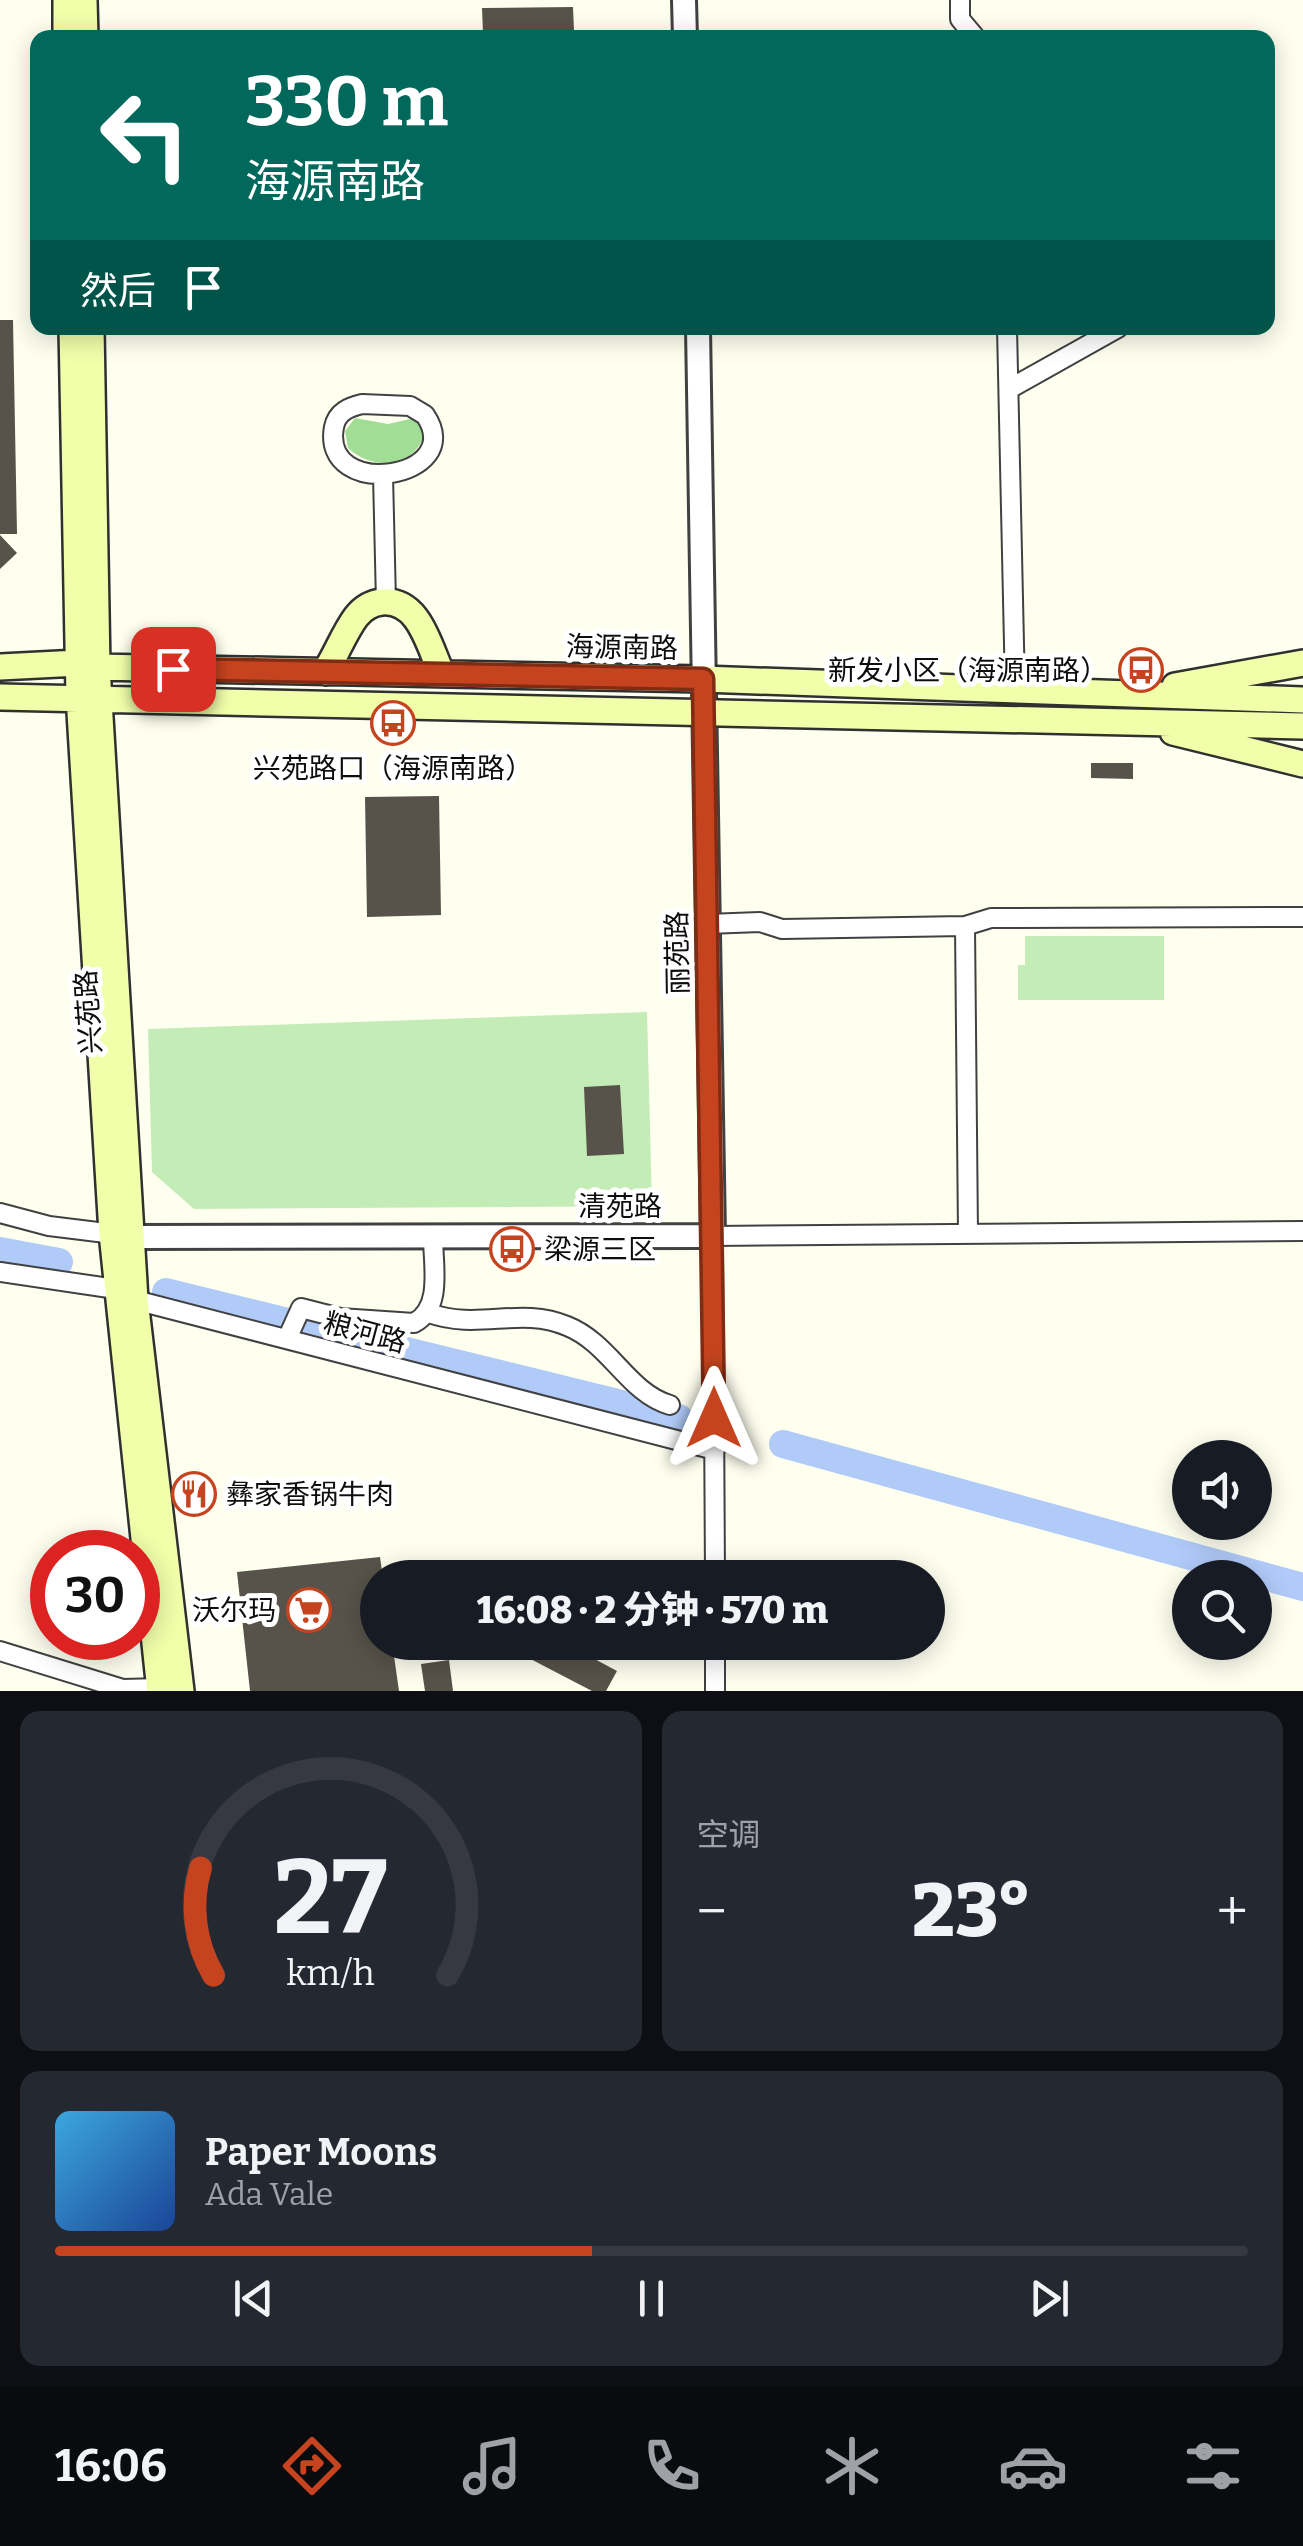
<!DOCTYPE html>
<html lang="zh">
<head>
<meta charset="utf-8">
<style>
	:root { --surface:#171b24; --page:#242831; --text:#f1f3f6; --muted:#9ea1a6; --line:#363941; --accent:#c5441f }
	body { margin:0; font-family:Bitter,"Noto Sans SC",serif; background:var(--page); color:var(--text); height:100vh; display:flex; flex-direction:column; font-size:38px; white-space:nowrap }
	* { box-sizing:border-box; margin:0 }
	p { font-size:32px; color:var(--muted) }
	.icon { flex:none; width:55px; height:55px; fill:none; stroke:currentColor; stroke-width:2; stroke-linecap:round; stroke-linejoin:round }
	.map { position:relative; height:1691px; overflow:hidden }
	.panel { display:flex; flex-direction:column; gap:20px; padding:20px; background:#0d0f14; flex:1 }
	.panel>* { flex:none }
	.guide { position:absolute; left:30px; top:30px; width:1245px; height:305px; border-radius:20px; box-shadow:0 5px 25px #0003; background:#00695c; color:#fff; overflow:hidden }
	.controls { position:absolute; left:1172px; top:1440px; display:grid; gap:20px }
	.controls a { display:grid; place-items:center; width:100px; height:100px; border-radius:50%; background:var(--surface); box-shadow:0 5px 25px #0003; font-size:50px }
	.speed { position:absolute; left:30px; top:1530px; display:flex; gap:20px; font-size:50px; font-weight:700; text-align:center }
	.speed>* { display:grid; place-content:center; width:130px; height:130px; border-radius:50%; background:var(--surface); box-shadow:0 5px 25px #0003; line-height:1 }
	.speed .limit { border:15px solid #d22; background:#fff; color:#111 }
	.pin { position:absolute; display:grid; place-items:center; width:85px; height:85px; color:#fff; margin:-42px; border-radius:20px; box-shadow:0 5px 15px #0006 }
	.me { position:absolute; width:110px; margin:-55px; rotate:0deg; stroke-linejoin:round; filter:drop-shadow(0 0 8px #0008) }
	.turn { display:flex; align-items:center; gap:35px; height:210px; padding:0 50px; font-size:45px }
	.turn .icon { width:130px; height:130px; stroke-width:2.5 }
	.turn b { display:block; font-size:70px; line-height:85px }
	.then { display:flex; align-items:center; height:95px; padding:0 50px; background:#0003; gap:20px; font-size:38px }
	.big { font-size:75px; font-weight:800; line-height:1.1 }
	.panel .card { flex:1; display:flex; flex-direction:column; justify-content:center; gap:15px; min-width:0; padding:0 35px; border-radius:20px; background:var(--page) }
	.panel .dial { align-items:center; gap:0 }
	.dial svg { height:260px; overflow:visible; fill:none; stroke:var(--line); stroke-width:7; stroke-linecap:round; text-anchor:middle }
	.dial text { fill:var(--text); stroke:none }
	.song { display:flex; align-items:center; gap:30px }
	.cover { width:120px; height:120px; border-radius:15px; background:linear-gradient(135deg,hsl(200 70% 55%),hsl(220 70% 35%)) }
	.played { height:10px; border-radius:5px; background:linear-gradient(90deg,var(--accent) 45%,var(--line) 45%) }
	.keys { display:flex; justify-content:space-around; direction:ltr }
	.heat { display:flex; justify-content:space-between; align-items:center; font-size:55px; direction:ltr }
	.panel .tiles { flex:1; display:grid; gap:20px; grid-template-columns:1fr 1fr }
	.card:last-child { grid-column:span 2 }
	.trip { position:absolute; left:360px; top:1560px; width:585px; height:100px; border-radius:50px; background:var(--surface); box-shadow:0 5px 25px #0003; font-weight:800; line-height:100px; text-align:center }
	.dock { display:flex; height:160px; justify-content:space-around; align-items:center; background:#090b0e; color:var(--muted) }
	.dock .icon { width:70px; height:70px }
	.dock .selected { color:var(--accent) }
	.dock b { font-size:45px; color:var(--text) }
	.map>svg:first-child { display:block }
	.green { fill:#c4ecb7 }
	.forest { fill:#a2dd95 }
	.lines { fill:none; stroke-linecap:round; stroke-linejoin:round }
	.river { stroke:#b1cbf9; stroke-width:28 }
	.building { fill:#57534a }
	.minor-casing { stroke:#414141; stroke-width:22 }
	.tertiary-casing { stroke:#414141; stroke-width:28 }
	.secondary-casing { stroke:#303030; stroke-width:30 }
	.minor { stroke:#fff; stroke-width:18 }
	.tertiary { stroke:#fff; stroke-width:22 }
	.secondary { stroke:#f1ffaa; stroke-width:25 }
	.route-casing { stroke:#802c14; stroke-width:25 }
	.route { stroke:#c5441f; stroke-width:18 }
	.labels { text-anchor:middle; stroke-width:10; stroke-linejoin:round; paint-order:stroke }
	.street-label { font-size:28px; fill:#0e0e0e; stroke:#fff }
	.poi-label { font-size:28px; fill:#0e0e0e; stroke:#fff; text-anchor:end }
</style>
</head>
<body>
<div class="map">
<svg width="1303" height="1691" viewBox="0 0 1303 1691">
	<rect width="100%" height="100%" fill="#feffef"/>
	<!-- green -->
	<path class="green" d="M1025 936H1164V1000H1018V965H1025Z
		M647 1012 652 1206 194 1209 152 1172 148 1029Z"/>
	<!-- forest -->
	<path class="forest" d="M419 417 424 435C414 468 372 471 348 448L345 431 355 418 388 424Z"/>
	<g class="lines">
		<!-- river -->
		<path class="river" d="M0 1251 59 1262
			M166 1292 679 1418
			M783 1444 1303 1587"/>
	</g>
	<!-- building -->
	<path class="building" d="M573 7 574 31 483 33 482 8Z
		M0 320H13L17 534H0Z
		M0 535 17 553 0 569Z
		M1091 763H1133V779L1091 778Z
		M439 796 441 915 367 917 365 797Z
		M620 1085 624 1154 587 1156 584 1087Z
		M380 1557 383 1578H378V1642H392L399 1691H250L237 1572Z
		M498 1642H563L617 1671 606 1691H592Z
		M449 1660 453 1691H425L421 1664Z"/>
	<g class="lines">
		<!-- minor casing -->
		<g class="minor-casing">
			<path id="minor" d="M960 0V19L976 38
				M1007 328 1015 689
				M1009 389 1118 328
				M362 404 410 406 425 415C469 479 320 502 334 427 337 412 349 407 362 404Z
				M383 475 386 602
				M707 924 760 922 782 929 965 926 991 918 1303 917
				M965 926 968 1234
				M0 1213 49 1226 122 1235
				M0 1272 116 1289 135 1300 715 1450
				M429 1313C479 1331 519 1306 567 1326 610 1343 628 1393 670 1405
				M287 1339 301 1308 340 1318 414 1323C443 1308 433 1265 433 1237
				M715 1578 713 1236 1303 1231
				M715 1642V1691
				M0 1651 123 1689 160 1688"/>
		</g>
		<!-- tertiary casing -->
		<g class="tertiary-casing">
			<path id="tertiary" d="M684 0 685 38
				M133 1237 713 1236 698 328"/>
		</g>
		<!-- secondary casing -->
		<g class="secondary-casing">
			<path id="secondary" d="M66 0V38
				M84 0 85 38
				M72 328 79 696 112 1233 160 1691
				M91 328 97 667 135 1300 181 1691
				M0 667 78 663 97 667 703 679 1303 700
				M325 672C336 655 344 633 356 617 363 608 371 603 382 602 420 599 429 647 442 674
				M1175 686 1303 663
				M0 697 1303 726
				M1173 732 1303 764"/>
		</g>
		<!-- minor -->
		<use href="#minor" class="minor"/>
		<!-- tertiary -->
		<use href="#tertiary" class="tertiary"/>
		<!-- secondary -->
		<use href="#secondary" class="secondary"/>
	</g>
	<g class="lines">
		<!-- route casing -->
		<g class="route-casing">
			<path id="route" d="M173 669 703 679 714 1418"/>
		</g>
		<!-- route -->
		<use href="#route" class="route"/>
	</g>
	<!-- icons -->
	<defs>
		<g id="bus-ring" transform="scale(2.25)"><circle r="9.5" fill="#fff" stroke="#c5441f" stroke-width="1.5"/><path d="M-5-6H5V4H4V6H2V4H-2V6H-4V4H-5ZM-3.5-4V0h7V-4ZM-3.5 1.2v1.5H-2V1.2ZM2 1.2v1.5H3.5V1.2Z" fill="#c5441f"/></g>
		<g id="restaurant-ring" transform="scale(2.25)"><circle r="9.5" fill="#fff" stroke="#c5441f" stroke-width="1.5"/><path d="M-5-6h1v4h1v-4h1v4h1v-4h1v5L-1.5 .5V6h-2V.5L-5-1ZM5-6V6H3V1.5H1.5Q1.5-4 5-6Z" fill="#c5441f"/></g>
		<g id="supermarket-ring" transform="scale(2.25)"><circle r="9.5" fill="#fff" stroke="#c5441f" stroke-width="1.5"/><path d="M-6-5.5h2.5l.6 2H6L4.5 2H-2.5L-4.4-4H-6ZM-1.5 3.2a1.3 1.3 0 1 0 .1 0ZM3 3.2a1.3 1.3 0 1 0 .1 0Z" fill="#c5441f"/></g>
	</defs>
	<g fill-rule="evenodd">
		<use href="#bus-ring" x="1141" y="670"/>
		<use href="#bus-ring" x="393" y="723"/>
		<use href="#bus-ring" x="512" y="1249"/>
		<use href="#restaurant-ring" x="194" y="1494"/>
		<use href="#supermarket-ring" x="309" y="1610"/>
	</g>
	<g class="labels">
		<!-- street labels -->
		<g class="street-label">
			<text transform="translate(622 647) rotate(1)" y="10">海源南路</text>
			<text transform="translate(677 953) rotate(-91)" y="10">丽苑路</text>
			<text transform="translate(88 1012) rotate(-94)" y="10">兴苑路</text>
			<text x="620" y="1216">清苑路</text>
			<text transform="translate(365 1332) rotate(15)" y="10">粮河路</text>
		</g>
		<!-- poi labels -->
		<g class="poi-label">
			<text x="1108" y="680">新发小区（海源南路）</text>
			<text x="393" y="778" text-anchor="middle">兴苑路口（海源南路）</text>
			<text x="544" y="1259" text-anchor="start">梁源三区</text>
			<text x="226" y="1504" text-anchor="start">彝家香锅牛肉</text>
			<text x="276" y="1620">沃尔玛</text>
		</g>
	</g>
</svg>
<div class="controls">
<a><svg class="icon" aria-label="sound" viewBox="0 0 24 24"><path d="M4 9h4l5-4v14l-5-4H4zM17 9q2 3 0 6"/></svg></a>
<a><svg class="icon" aria-label="search" viewBox="0 0 24 24"><circle cx="10" cy="10" r="6"/><path d="M15 15l6 6"/></svg></a>
</div>
<div class="speed"><div class="limit">30</div></div>
<div class="pin" style="left:173px;top:669px;background:#d93025"><svg class="icon" aria-label="arrive" viewBox="0 0 24 24"><path d="M6 21V4h12l-3 4 3 4H6"/></svg></div>
<svg class="me" style="left:714px;top:1418px" viewBox="-20 -20 40 40"><path d="M0-17L14 15 0 8-14 15z" fill="#c5441f" stroke="#fff" stroke-width="4"/></svg>
<div class="trip">16:08 · 2 分钟 · 570 m</div>
<div class="guide">
<div class="turn"><svg class="icon" aria-label="left" viewBox="0 0 24 24"><path d="M17 20v-9H6M10 6l-5 5 5 5"/></svg><div><b>330 m</b>海源南路</div></div>
<div class="then">然后<svg class="icon" aria-label="arrive" viewBox="0 0 24 24"><path d="M6 21V4h12l-3 4 3 4H6"/></svg></div>
</div>
</div>
<section class="panel">
<div class="tiles">
<div class="card dial"><svg viewBox="0 0 100 80">
<path d="M14 69A42 42 0 1 1 86 69"/>
<path d="M14 69A42 42 0 0 1 10 36" stroke="#c5441f"/>
<text x="50" y="56" font-size="32" font-weight="700">27</text>
<text x="50" y="72" font-size="11">km/h</text>
</svg></div>
<div class="card"><p>空调</p>
<div class="heat"><a>−</a><b class="big">23°</b><a>+</a></div>
</div>
<div class="card">
<div class="song"><i class="cover"></i><div><b>Paper Moons</b><p>Ada Vale</p></div></div>
<div class="played"></div>
<div class="keys"><svg class="icon" aria-label="previous" viewBox="0 0 24 24"><path d="M18 5L8 12l10 7zM5 5v14"/></svg><svg class="icon" aria-label="pause" viewBox="0 0 24 24"><path d="M8 5v14M16 5v14"/></svg><svg class="icon" aria-label="next" viewBox="0 0 24 24"><path d="M6 5l10 7-10 7zM19 5v14"/></svg></div>
</div>
</div>
</section>
<nav class="dock">
<b>16:06</b>
<svg class="icon selected" aria-label="directions" viewBox="0 0 24 24"><path d="M12 3l9 9-9 9-9-9zM9 14v-3h6M13 9l2 2-2 2"/></svg>
<svg class="icon" aria-label="music" viewBox="0 0 24 24"><path d="M9 18V5l10-2v13"/><circle cx="6" cy="18" r="3"/><circle cx="16" cy="16" r="3"/></svg>
<svg class="icon" aria-label="phone" viewBox="0 0 24 24"><path d="M5 4h4l2 5-3 2q2 4 5 5l2-3 5 2v4C11 20 4 13 5 4z"/></svg>
<svg class="icon" aria-label="climate" viewBox="0 0 24 24"><path d="M12 3v18M4 7l16 10M4 17L20 7"/></svg>
<svg class="icon" aria-label="car" viewBox="0 0 24 24"><path d="M5 17H2v-5l4-1 3-4h7l3 4 3 1v5h-3M9 17h6M6 11h13"/><circle cx="7" cy="17" r="2"/><circle cx="17" cy="17" r="2"/></svg>
<svg class="icon" aria-label="filters" viewBox="0 0 24 24"><path d="M4 7h16M4 17h16"/><circle cx="9" cy="7" r="2"/><circle cx="15" cy="17" r="2"/></svg>
</nav>
</body>
</html>
